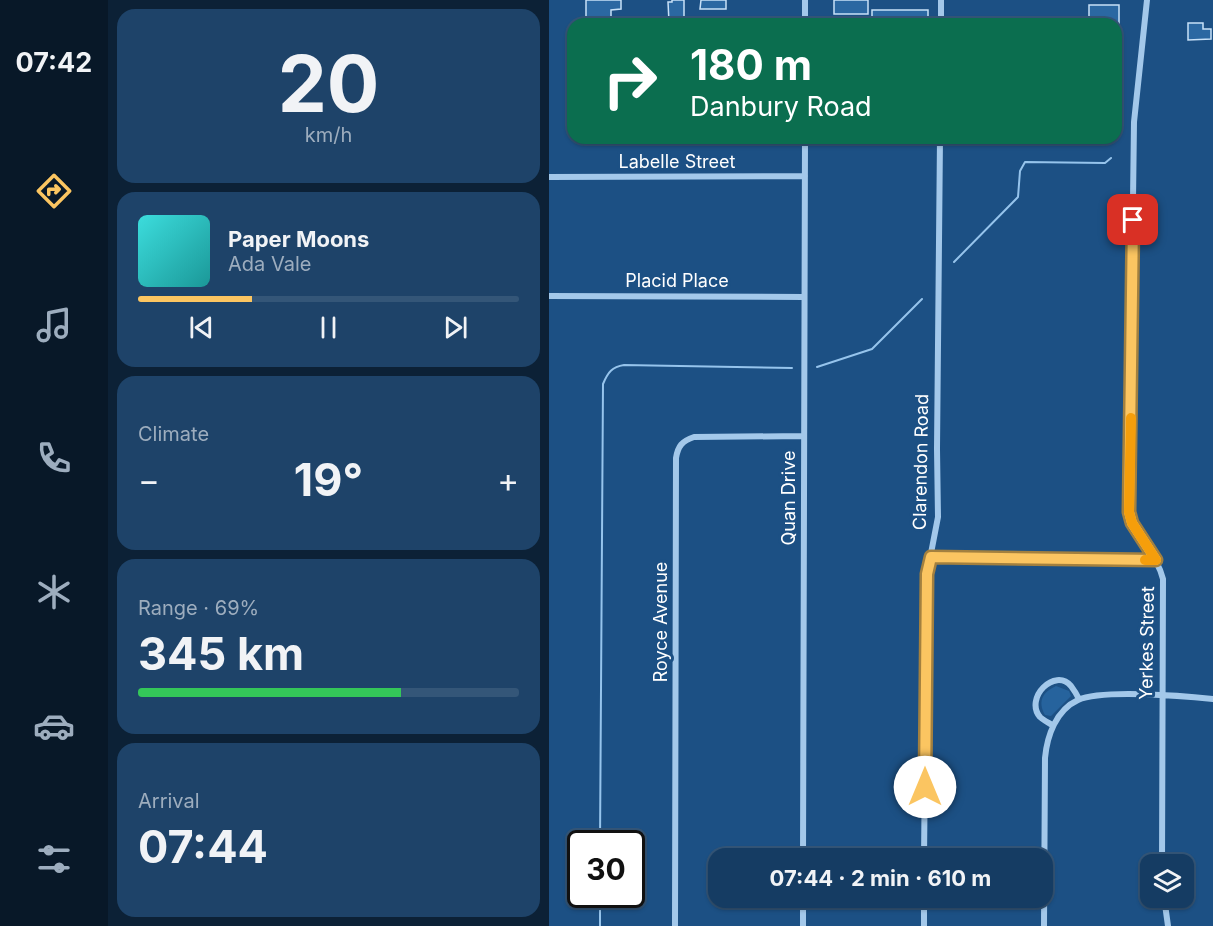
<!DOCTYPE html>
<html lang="en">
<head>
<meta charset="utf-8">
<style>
	:root { --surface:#153c63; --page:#1e4369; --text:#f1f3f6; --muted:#9dadbe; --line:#345678; --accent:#fbc561 }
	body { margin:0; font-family:Inter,sans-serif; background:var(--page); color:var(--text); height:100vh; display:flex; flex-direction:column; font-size:22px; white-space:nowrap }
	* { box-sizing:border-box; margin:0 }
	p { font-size:20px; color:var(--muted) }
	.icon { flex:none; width:33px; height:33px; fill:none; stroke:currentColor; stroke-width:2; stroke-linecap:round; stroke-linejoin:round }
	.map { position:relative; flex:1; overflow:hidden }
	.side { display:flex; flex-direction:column; gap:9px; padding:9px; background:#0c2136; width:441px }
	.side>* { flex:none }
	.hud { position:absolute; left:18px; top:18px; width:555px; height:126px; border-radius:18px; box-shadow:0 2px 4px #0004,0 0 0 2px var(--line); background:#0b6e4f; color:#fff; overflow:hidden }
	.buttons { position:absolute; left:591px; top:854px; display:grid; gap:12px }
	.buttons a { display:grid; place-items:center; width:54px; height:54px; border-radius:12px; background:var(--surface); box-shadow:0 2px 4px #0004,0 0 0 2px var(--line); font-size:30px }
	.speed { position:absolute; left:18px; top:830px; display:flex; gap:12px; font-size:30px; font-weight:700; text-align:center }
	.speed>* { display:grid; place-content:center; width:78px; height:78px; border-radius:50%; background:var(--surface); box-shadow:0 2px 4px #0004,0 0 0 2px var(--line); line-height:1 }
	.speed .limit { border:3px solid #111; border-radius:9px; background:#fff; color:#111 }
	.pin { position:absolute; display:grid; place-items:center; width:51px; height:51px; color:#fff; margin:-26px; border-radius:12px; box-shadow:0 3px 9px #0006 }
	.me { position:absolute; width:66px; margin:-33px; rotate:0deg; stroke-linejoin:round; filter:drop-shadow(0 0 4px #0008) }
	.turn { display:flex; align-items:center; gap:21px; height:126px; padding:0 24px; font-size:27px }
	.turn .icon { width:78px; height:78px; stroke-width:2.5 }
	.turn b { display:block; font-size:42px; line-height:51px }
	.big { font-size:45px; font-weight:700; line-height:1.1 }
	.side .tile { flex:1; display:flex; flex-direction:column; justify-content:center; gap:9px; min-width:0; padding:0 21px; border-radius:18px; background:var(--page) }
	.side .dial { align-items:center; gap:0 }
	.dial b { font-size:78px; line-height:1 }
	.song { display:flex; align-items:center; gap:18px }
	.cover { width:72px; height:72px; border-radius:9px; background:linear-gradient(135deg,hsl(180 70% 55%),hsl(180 70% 35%)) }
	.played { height:6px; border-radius:3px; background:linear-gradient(90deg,var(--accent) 30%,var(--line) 30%) }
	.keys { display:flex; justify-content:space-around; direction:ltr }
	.heat { display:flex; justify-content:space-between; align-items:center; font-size:33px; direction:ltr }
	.charge { height:9px; border-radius:4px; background:linear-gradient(90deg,#34c759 69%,var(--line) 0) }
	.trip { position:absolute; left:159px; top:848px; width:345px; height:60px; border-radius:18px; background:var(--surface); box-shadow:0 2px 4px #0004,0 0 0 2px var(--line); font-weight:700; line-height:60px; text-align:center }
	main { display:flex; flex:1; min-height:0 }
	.menu { display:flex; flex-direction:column; width:108px; justify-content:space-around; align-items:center; background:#081828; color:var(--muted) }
	.menu .icon { width:42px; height:42px }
	.menu .active { color:var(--accent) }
	.menu b { font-size:27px; color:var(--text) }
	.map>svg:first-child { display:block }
	.green { fill:#26639d }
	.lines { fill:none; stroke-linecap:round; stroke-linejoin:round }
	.stream { stroke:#96c4ec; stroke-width:2 }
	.building { fill:#2b68a2; stroke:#c8e1f8; stroke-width:1.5 }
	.minor { stroke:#a3c8ea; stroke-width:6 }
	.route-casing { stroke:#a3803f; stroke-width:15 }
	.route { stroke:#fbc561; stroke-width:10 }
	.slow { stroke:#f59e0b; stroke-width:10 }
	.labels { text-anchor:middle; stroke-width:6; stroke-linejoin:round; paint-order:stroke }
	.street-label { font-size:18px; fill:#fff; stroke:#1c5084 }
</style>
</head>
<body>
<main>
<nav class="menu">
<b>07:42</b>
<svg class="icon active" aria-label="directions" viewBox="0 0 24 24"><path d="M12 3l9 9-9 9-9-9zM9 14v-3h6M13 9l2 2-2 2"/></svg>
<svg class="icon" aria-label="music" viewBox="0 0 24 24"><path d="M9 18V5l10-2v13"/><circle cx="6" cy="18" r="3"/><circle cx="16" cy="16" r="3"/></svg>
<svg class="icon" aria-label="phone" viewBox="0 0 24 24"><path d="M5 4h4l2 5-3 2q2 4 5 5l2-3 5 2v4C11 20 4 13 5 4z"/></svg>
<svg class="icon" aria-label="climate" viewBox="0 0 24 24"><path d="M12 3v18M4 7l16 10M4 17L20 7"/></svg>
<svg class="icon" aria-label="car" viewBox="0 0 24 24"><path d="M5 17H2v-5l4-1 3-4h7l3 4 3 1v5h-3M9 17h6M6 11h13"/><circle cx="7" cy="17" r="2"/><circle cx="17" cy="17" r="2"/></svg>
<svg class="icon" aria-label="filters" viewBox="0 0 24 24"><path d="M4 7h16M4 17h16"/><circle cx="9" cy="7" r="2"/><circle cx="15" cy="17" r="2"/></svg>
</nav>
<section class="side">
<div class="tile dial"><b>20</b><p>km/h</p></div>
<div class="tile">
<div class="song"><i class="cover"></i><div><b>Paper Moons</b><p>Ada Vale</p></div></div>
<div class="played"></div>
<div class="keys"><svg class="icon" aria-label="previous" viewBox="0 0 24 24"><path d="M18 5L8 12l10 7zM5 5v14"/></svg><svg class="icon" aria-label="pause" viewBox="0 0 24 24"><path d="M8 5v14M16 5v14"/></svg><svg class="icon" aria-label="next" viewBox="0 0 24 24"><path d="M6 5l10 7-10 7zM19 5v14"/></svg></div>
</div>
<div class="tile"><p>Climate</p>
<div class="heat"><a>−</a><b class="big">19°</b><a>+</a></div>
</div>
<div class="tile"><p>Range · 69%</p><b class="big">345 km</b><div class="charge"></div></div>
<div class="tile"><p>Arrival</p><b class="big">07:44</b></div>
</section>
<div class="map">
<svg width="664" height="926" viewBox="0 0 664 926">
	<rect width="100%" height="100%" fill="#1c5084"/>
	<!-- green -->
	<path class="green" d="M507 686 520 691 522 696 502 716 496 715C488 701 494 692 507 686Z"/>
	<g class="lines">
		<!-- stream -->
		<path class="stream" d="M405 262 469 197 471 171 476 162 556 163 562 158
			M268 367 323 349 373 299
			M51 843 54 384C59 372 63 367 75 365L243 368
			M51 926V894"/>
	</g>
	<!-- building -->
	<path class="building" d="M37 0H72V9L62 10V24H37Z
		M123 0H135V24L120 22 119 2H123Z
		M152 0H177V9H151Z
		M285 0H319V14H285Z
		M540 5H570V24H540Z
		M323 10H379V24H323Z
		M639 23H654V29H662V39L639 40Z"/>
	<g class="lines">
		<!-- minor -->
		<path class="minor" d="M598 0 585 122 580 512C586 537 608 554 614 579L613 864
			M256 24V0
			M392 24V0
			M0 177 256 176
			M0 296 255 297
			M382 557 607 560
			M503 725C500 723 494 720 491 717 475 698 506 667 522 686 525 690 528 695 530 699
			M254 858 256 138
			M375 858 378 574 389 517 388 449 391 138
			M615 897 619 926
			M126 926 127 458C129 446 133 441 145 437L255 436
			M254 926V897
			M375 926V897
			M495 926 496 758C498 736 507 710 529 700 553 689 635 696 664 699"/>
	</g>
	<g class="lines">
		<!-- route casing -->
		<g class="route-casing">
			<path id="route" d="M376 787 378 574 382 557 607 560 583 523 580 512 584 220"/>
		</g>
		<!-- route -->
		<use href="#route" class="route"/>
		<!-- slow -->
		<path class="slow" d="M582 418 580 512 583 523 607 560H596"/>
	</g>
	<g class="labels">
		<!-- street labels -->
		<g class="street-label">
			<text x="128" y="168">Labelle Street</text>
			<text x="128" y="287">Placid Place</text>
			<text transform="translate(372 462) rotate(-89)" y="6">Clarendon Road</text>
			<text transform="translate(240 498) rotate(-90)" y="6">Quan Drive</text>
			<text transform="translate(112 622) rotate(-90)" y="6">Royce Avenue</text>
			<text transform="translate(598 643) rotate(-89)" y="6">Yerkes Street</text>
		</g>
	</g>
</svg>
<div class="buttons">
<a><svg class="icon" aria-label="layers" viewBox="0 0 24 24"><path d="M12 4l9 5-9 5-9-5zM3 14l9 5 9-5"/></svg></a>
</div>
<div class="speed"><div class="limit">30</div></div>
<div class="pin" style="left:584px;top:220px;background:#d93025"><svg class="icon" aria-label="arrive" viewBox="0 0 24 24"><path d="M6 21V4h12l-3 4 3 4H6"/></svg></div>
<svg class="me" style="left:376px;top:787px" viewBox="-20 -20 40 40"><circle r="19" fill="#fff"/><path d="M0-13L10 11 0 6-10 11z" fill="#fbc561"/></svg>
<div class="trip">07:44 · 2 min · 610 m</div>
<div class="hud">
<div class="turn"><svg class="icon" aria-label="right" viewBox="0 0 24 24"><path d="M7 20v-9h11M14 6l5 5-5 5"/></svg><div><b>180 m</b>Danbury Road</div></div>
</div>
</div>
</main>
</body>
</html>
